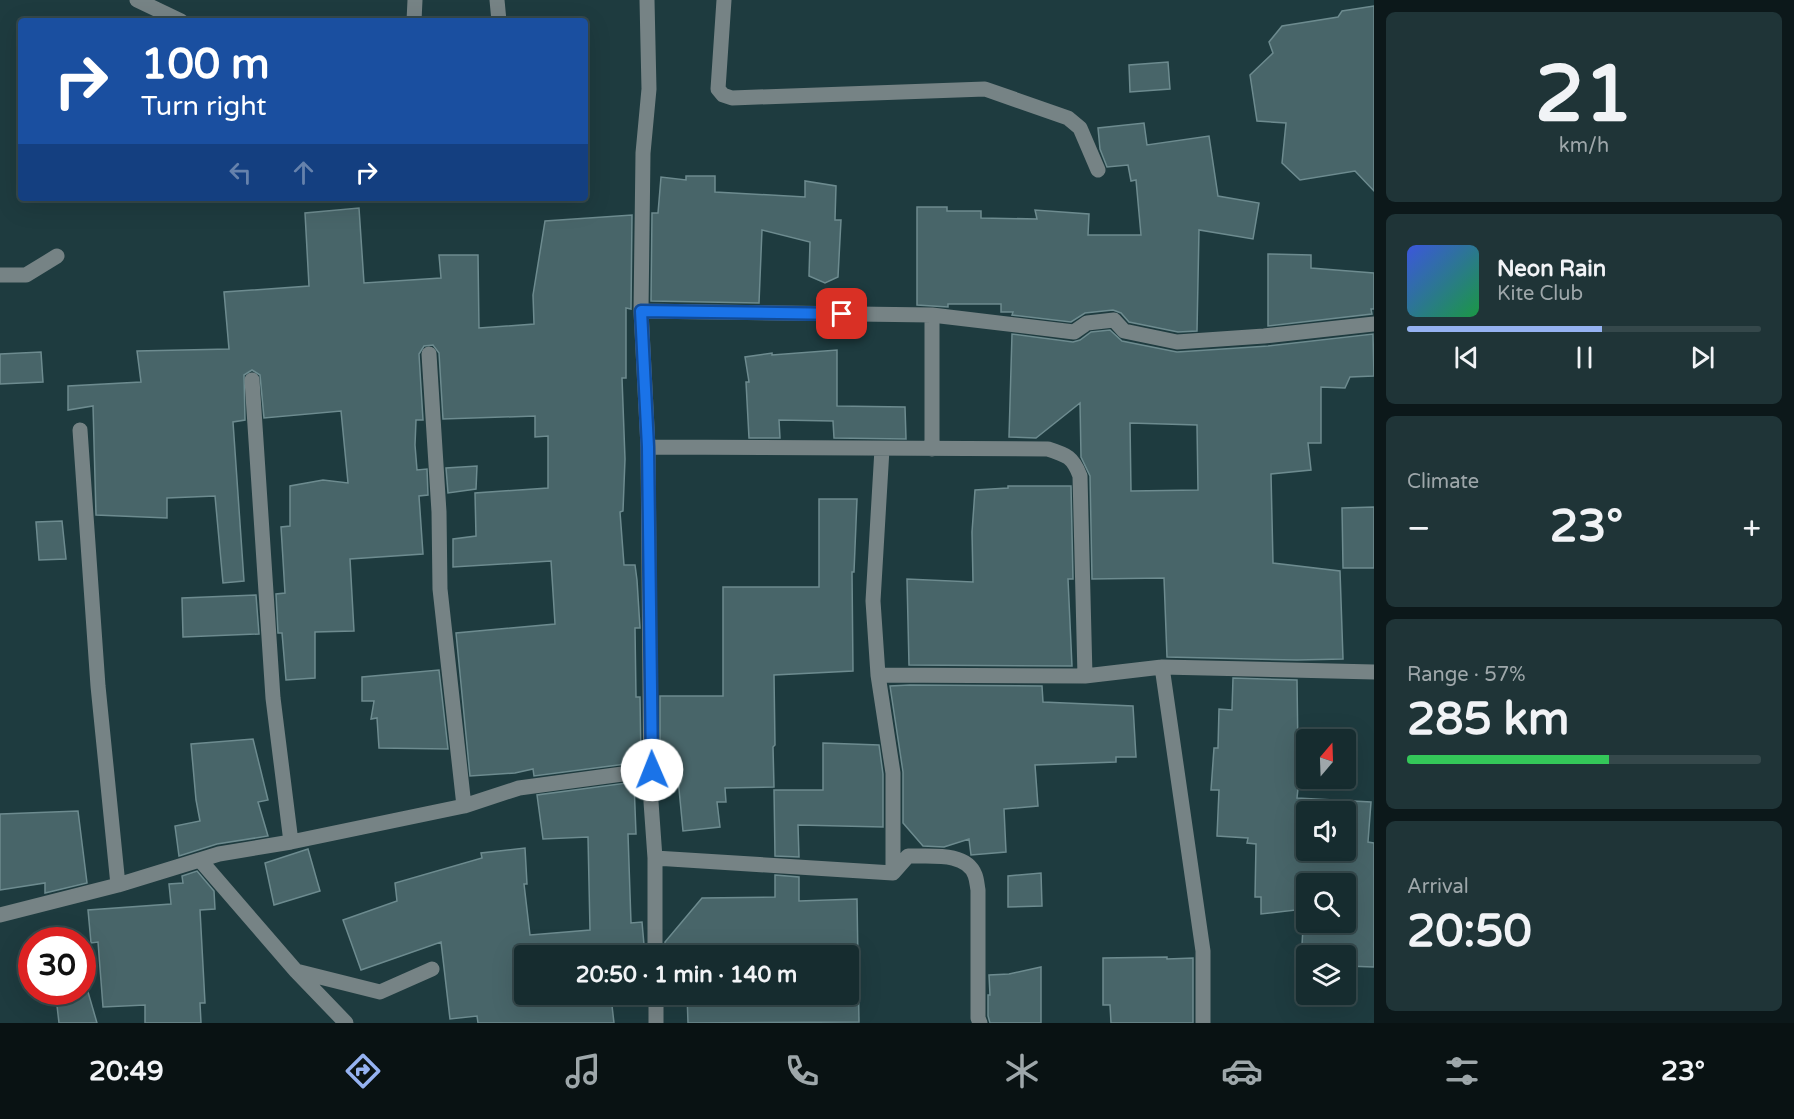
<!DOCTYPE html>
<html lang="en">
<head>
<meta charset="utf-8">
<style>
	:root { --surface:#162c2f; --page:#1f3437; --text:#f1f3f6; --muted:#9ea7aa; --line:#35484b; --accent:#95b2f1 }
	body { margin:0; font-family:"Varela Round",sans-serif; background:var(--page); color:var(--text); height:100vh; display:flex; flex-direction:column; font-size:22px; white-space:nowrap }
	* { box-sizing:border-box; margin:0 }
	p { font-size:20px; color:var(--muted) }
	.icon { flex:none; width:33px; height:33px; fill:none; stroke:currentColor; stroke-width:2; stroke-linecap:round; stroke-linejoin:round }
	.map { position:relative; flex:1; overflow:hidden }
	.sheet { display:flex; flex-direction:column; gap:12px; padding:12px; background:#0c181a; width:420px }
	.sheet>* { flex:none }
	.banner { position:absolute; left:18px; top:18px; width:570px; height:183px; border-radius:6px; box-shadow:0 6px 24px #0002,0 0 0 2px var(--line); background:#1a4fa0; color:#fff; overflow:hidden }
	.needle { width:39px; rotate:19deg }
	.fabs { position:absolute; left:1296px; top:729px; display:grid; gap:12px }
	.fabs a { display:grid; place-items:center; width:60px; height:60px; border-radius:6px; background:var(--surface); box-shadow:0 6px 24px #0002,0 0 0 2px var(--line); font-size:30px }
	.speed { position:absolute; left:18px; top:927px; display:flex; gap:12px; font-size:30px; font-weight:700; text-align:center }
	.speed>* { display:grid; place-content:center; width:78px; height:78px; border-radius:50%; background:var(--surface); box-shadow:0 6px 24px #0002,0 0 0 2px var(--line); line-height:1 }
	.speed .limit { border:9px solid #d22; background:#fff; color:#111 }
	.pin { position:absolute; display:grid; place-items:center; width:51px; height:51px; color:#fff; margin:-26px; border-radius:12px; box-shadow:0 3px 9px #0006 }
	.me { position:absolute; width:66px; margin:-33px; rotate:359deg; stroke-linejoin:round; filter:drop-shadow(0 0 4px #0008) }
	.turn { display:flex; align-items:center; gap:21px; height:126px; padding:0 24px; font-size:27px }
	.turn .icon { width:78px; height:78px; stroke-width:2.5 }
	.turn b { display:block; font-size:42px; line-height:51px }
	.lanes { display:flex; align-items:center; height:57px; padding:0 24px; background:#0003; justify-content:center; gap:30px; direction:ltr }
	.lanes .off { opacity:.35 }
	.big { font-size:45px; font-weight:700; line-height:1.1 }
	.sheet .widget { flex:1; display:flex; flex-direction:column; justify-content:center; gap:9px; min-width:0; padding:0 21px; border-radius:9px; background:var(--page) }
	.sheet .dial { align-items:center; gap:0 }
	.dial b { font-size:78px; line-height:1 }
	.song { display:flex; align-items:center; gap:18px }
	.cover { width:72px; height:72px; border-radius:9px; background:linear-gradient(135deg,hsl(230 70% 55%),hsl(140 70% 35%)) }
	.played { height:6px; border-radius:3px; background:linear-gradient(90deg,var(--accent) 55%,var(--line) 55%) }
	.keys { display:flex; justify-content:space-around; direction:ltr }
	.heat { display:flex; justify-content:space-between; align-items:center; font-size:33px; direction:ltr }
	.charge { height:9px; border-radius:4px; background:linear-gradient(90deg,#34c759 57%,var(--line) 0) }
	.trip { position:absolute; left:514px; top:945px; width:345px; height:60px; border-radius:6px; background:var(--surface); box-shadow:0 6px 24px #0002,0 0 0 2px var(--line); font-weight:700; line-height:60px; text-align:center }
	.tabs { display:flex; height:96px; justify-content:space-around; align-items:center; background:#091213; color:var(--muted) }
	.tabs .icon { width:42px; height:42px }
	.tabs .active { color:var(--accent) }
	.tabs b { font-size:27px; color:var(--text) }
	main { display:flex; flex:1; min-height:0 }
	.map>svg:first-child { display:block }
	.building { fill:#486569; stroke:#6d8b8f; stroke-width:1.5; fill-rule:evenodd }
	.lines { fill:none; stroke-linecap:round; stroke-linejoin:round }
	.minor { stroke:#768385; stroke-width:15 }
	.route-casing { stroke:#114b97; stroke-width:15 }
	.route { stroke:#1a73e8; stroke-width:10 }
</style>
</head>
<body>
<main>
<div class="map">
<svg width="1374" height="1023" viewBox="0 0 1374 1023">
	<rect width="100%" height="100%" fill="#1e3b3f"/>
	<!-- building -->
	<path class="building" d="M1374 6V191L1355 171 1300 180 1282 163 1286 123 1257 121 1250 75 1273 53 1269 42 1282 26 1338 17 1342 11Z
		M1168 62 1170 89 1130 92 1129 65Z
		M1144 123 1147 145 1209 136 1218 196 1259 203 1253 239 1199 230 1197 331 1178 332 1129 322 1121 313 1113 310 1085 313 1071 322 1012 315 1013 312H1001V304H948V307L917 305V207H947V211H981V218L1037 219 1035 210 1089 214 1088 235H1141L1136 180 1131 181 1128 165 1107 167 1100 149 1098 128Z
		M686 176H715V192L805 197V181L836 186 835 220H841L838 277 825 283 809 276 810 242 762 230 759 303 651 301 652 213H658L661 177 686 180Z
		M359 208 364 283 441 278 439 255H478L479 328 534 324 533 295 545 221 632 215 631 309 626 308V378H622L625 459 623 511 620 512 624 565H635L637 580 640 628H635L636 697H640L641 762 534 776 533 769 515 773 470 776 456 633 555 624 551 561 453 567V539L476 536 475 493 548 488V436L535 437V416L443 419 439 353 433 345 424 346 419 354 423 420H416L415 445 417 470 427 469 428 495 419 496 423 554 350 559 354 631 315 632V678L286 680 282 633H278L276 594 285 593 281 527 290 526V486L323 480 348 483 341 411 264 418 260 375 252 370 244 375 245 420 233 422 244 581 223 583 215 496 167 498V518L96 515 93 406 68 410V386L141 382 137 351 229 349 224 292 309 286 305 213Z
		M1268 254 1311 255V268L1374 273V309H1371L1372 314 1268 326Z
		M1110 330 1122 341 1177 352 1268 346 1373 334 1374 376 1350 377 1345 388 1321 387V443H1308L1311 470 1271 474 1273 563 1340 571 1343 659 1297 660 1167 657 1164 578 1092 579 1090 476 1081 457 1080 403 1036 438 1009 437 1012 334 1073 342 1080 340 1091 332ZM1130 423 1197 425 1198 490 1131 491Z
		M837 350V406L905 407 906 439 834 438 833 421 779 420 780 438H749L746 382H749L745 357 772 353V355Z
		M41 352 43 382 0 384V354Z
		M477 466 476 489 448 493 446 468Z
		M1008 486H1071L1073 579H1068L1072 666 909 665 907 579 973 582 972 532 975 490 1008 488Z
		M819 499H857L854 572H852L853 671 774 675 775 745 773 747 774 787 725 788 726 802H717L720 827 683 831 677 768 662 769 660 766V696H723V587H819Z
		M1374 507V568H1343L1342 508Z
		M62 521 66 559 39 560 36 522Z
		M256 595 259 634 183 637 182 598Z
		M439 670 448 749 379 748 377 718 371 719 374 701H362V677Z
		M1233 678 1297 680 1298 752H1302L1297 798 1371 802 1368 842 1374 843V967L1346 966V956H1306V963H1301L1304 909 1261 914V897H1255L1256 844 1247 843 1248 838 1217 836 1219 790H1211L1214 748H1218L1219 709 1232 710ZM1306 812H1346V850H1306ZM1306 884H1346V922H1306Z
		M910 685 1042 686 1043 702 1133 706 1136 757H1116V762L1035 765 1038 806 1004 809 1006 852 971 855 969 839 944 847 923 846 903 823V772L890 686Z
		M253 739 268 800 258 802 268 836 217 844 179 856 175 826 200 821 196 800 191 744Z
		M823 743 879 745 883 774V827L798 825 799 857 775 856 774 790H823Z
		M634 782 636 834H628L631 923 642 922 645 956H525V994H542L543 1004 611 997 614 1023H478L477 1016 450 1019 441 942 361 970 343 920 397 901 395 883 482 858 481 853 525 848 527 884H524L530 935 590 930 588 837 543 839 537 795Z
		M78 811 87 883 45 893V883L0 890V814Z
		M308 849 320 891 274 905 265 863Z
		M197 871 214 891 215 909 200 910 205 1003H200L201 1023H145V1005L103 1007 98 942 91 943 88 910 171 904 169 884 183 883 182 876Z
		M1041 873 1042 906 1008 907V876Z
		M775 875 799 877V901L857 899 859 1022 688 1023 687 994H849V956H665V942L702 898 775 897Z
		M1167 957V959L1193 958V1023H1111L1110 1005H1103V958Z
		M1041 967V1023H990L988 1016V995H990L989 975 1009 974Z
		M88 992 97 1023H59L56 997Z"/>
	<g class="lines">
		<!-- minor -->
		<path class="minor" d="M137 0 181 21
			M497 0 499 21
			M647 0 649 89 643 153 641 311 648 447 651 802 655 858V956
			M724 0 718 89 723 95 732 98 985 89 1068 118 1080 128 1098 170
			M414 21 415 0
			M0 275H26L57 256
			M641 311 932 315 1074 332 1087 323 1114 320 1124 331 1177 342 1264 336 1374 324
			M429 354 439 512 440 589 464 806
			M252 380 273 698 291 842
			M80 430 98 686 118 885
			M648 447 1048 449C1067 455 1073 457 1080 476L1085 676 1162 667 1374 672
			M882 449 873 601 878 675 893 773V873
			M932 449V315
			M1162 667 1203 951V1023
			M878 675 1085 676
			M655 858 893 873 908 856C929 857 966 851 975 875 977 880 977 885 978 890V1018L980 1023
			M200 860 296 971 346 1023
			M0 915 118 885 219 854 291 842 464 806 519 788 652 770
			M296 971 380 992 432 969
			M656 994V1023"/>
	</g>
	<g class="lines">
		<!-- route casing -->
		<g class="route-casing">
			<path id="route" d="M652 770 648 447 641 311 842 314"/>
		</g>
		<!-- route -->
		<use href="#route" class="route"/>
	</g>
</svg>
<div class="fabs">
<a><svg class="needle" viewBox="-14 -14 28 28"><path d="M0-13l5 13h-10z" fill="#e53935"/><path d="M0 13l5-13h-10z" fill="#9ea7aa"/></svg></a>
<a><svg class="icon" aria-label="sound" viewBox="0 0 24 24"><path d="M4 9h4l5-4v14l-5-4H4zM17 9q2 3 0 6"/></svg></a>
<a><svg class="icon" aria-label="search" viewBox="0 0 24 24"><circle cx="10" cy="10" r="6"/><path d="M15 15l6 6"/></svg></a>
<a><svg class="icon" aria-label="layers" viewBox="0 0 24 24"><path d="M12 4l9 5-9 5-9-5zM3 14l9 5 9-5"/></svg></a>
</div>
<div class="speed"><div class="limit">30</div></div>
<div class="pin" style="left:842px;top:314px;background:#d93025"><svg class="icon" aria-label="arrive" viewBox="0 0 24 24"><path d="M6 21V4h12l-3 4 3 4H6"/></svg></div>
<svg class="me" style="left:652px;top:770px" viewBox="-20 -20 40 40"><circle r="19" fill="#fff"/><path d="M0-13L10 11 0 6-10 11z" fill="#1a73e8"/></svg>
<div class="trip">20:50 · 1 min · 140 m</div>
<div class="banner">
<div class="turn"><svg class="icon" aria-label="right" viewBox="0 0 24 24"><path d="M7 20v-9h11M14 6l5 5-5 5"/></svg><div><b>100 m</b>Turn right</div></div>
<div class="lanes"><svg class="icon off" aria-label="left" viewBox="0 0 24 24"><path d="M17 20v-9H6M10 6l-5 5 5 5"/></svg><svg class="icon off" aria-label="ahead" viewBox="0 0 24 24"><path d="M12 20V5M6 11l6-6 6 6"/></svg><svg class="icon" aria-label="right" viewBox="0 0 24 24"><path d="M7 20v-9h11M14 6l5 5-5 5"/></svg></div>
</div>
</div>
<section class="sheet">
<div class="widget dial"><b>21</b><p>km/h</p></div>
<div class="widget">
<div class="song"><i class="cover"></i><div><b>Neon Rain</b><p>Kite Club</p></div></div>
<div class="played"></div>
<div class="keys"><svg class="icon" aria-label="previous" viewBox="0 0 24 24"><path d="M18 5L8 12l10 7zM5 5v14"/></svg><svg class="icon" aria-label="pause" viewBox="0 0 24 24"><path d="M8 5v14M16 5v14"/></svg><svg class="icon" aria-label="next" viewBox="0 0 24 24"><path d="M6 5l10 7-10 7zM19 5v14"/></svg></div>
</div>
<div class="widget"><p>Climate</p>
<div class="heat"><a>−</a><b class="big">23°</b><a>+</a></div>
</div>
<div class="widget"><p>Range · 57%</p><b class="big">285 km</b><div class="charge"></div></div>
<div class="widget"><p>Arrival</p><b class="big">20:50</b></div>
</section>
</main>
<nav class="tabs">
<b>20:49</b>
<svg class="icon active" aria-label="directions" viewBox="0 0 24 24"><path d="M12 3l9 9-9 9-9-9zM9 14v-3h6M13 9l2 2-2 2"/></svg>
<svg class="icon" aria-label="music" viewBox="0 0 24 24"><path d="M9 18V5l10-2v13"/><circle cx="6" cy="18" r="3"/><circle cx="16" cy="16" r="3"/></svg>
<svg class="icon" aria-label="phone" viewBox="0 0 24 24"><path d="M5 4h4l2 5-3 2q2 4 5 5l2-3 5 2v4C11 20 4 13 5 4z"/></svg>
<svg class="icon" aria-label="climate" viewBox="0 0 24 24"><path d="M12 3v18M4 7l16 10M4 17L20 7"/></svg>
<svg class="icon" aria-label="car" viewBox="0 0 24 24"><path d="M5 17H2v-5l4-1 3-4h7l3 4 3 1v5h-3M9 17h6M6 11h13"/><circle cx="7" cy="17" r="2"/><circle cx="17" cy="17" r="2"/></svg>
<svg class="icon" aria-label="filters" viewBox="0 0 24 24"><path d="M4 7h16M4 17h16"/><circle cx="9" cy="7" r="2"/><circle cx="15" cy="17" r="2"/></svg>
<b>23°</b>
</nav>
</body>
</html>
